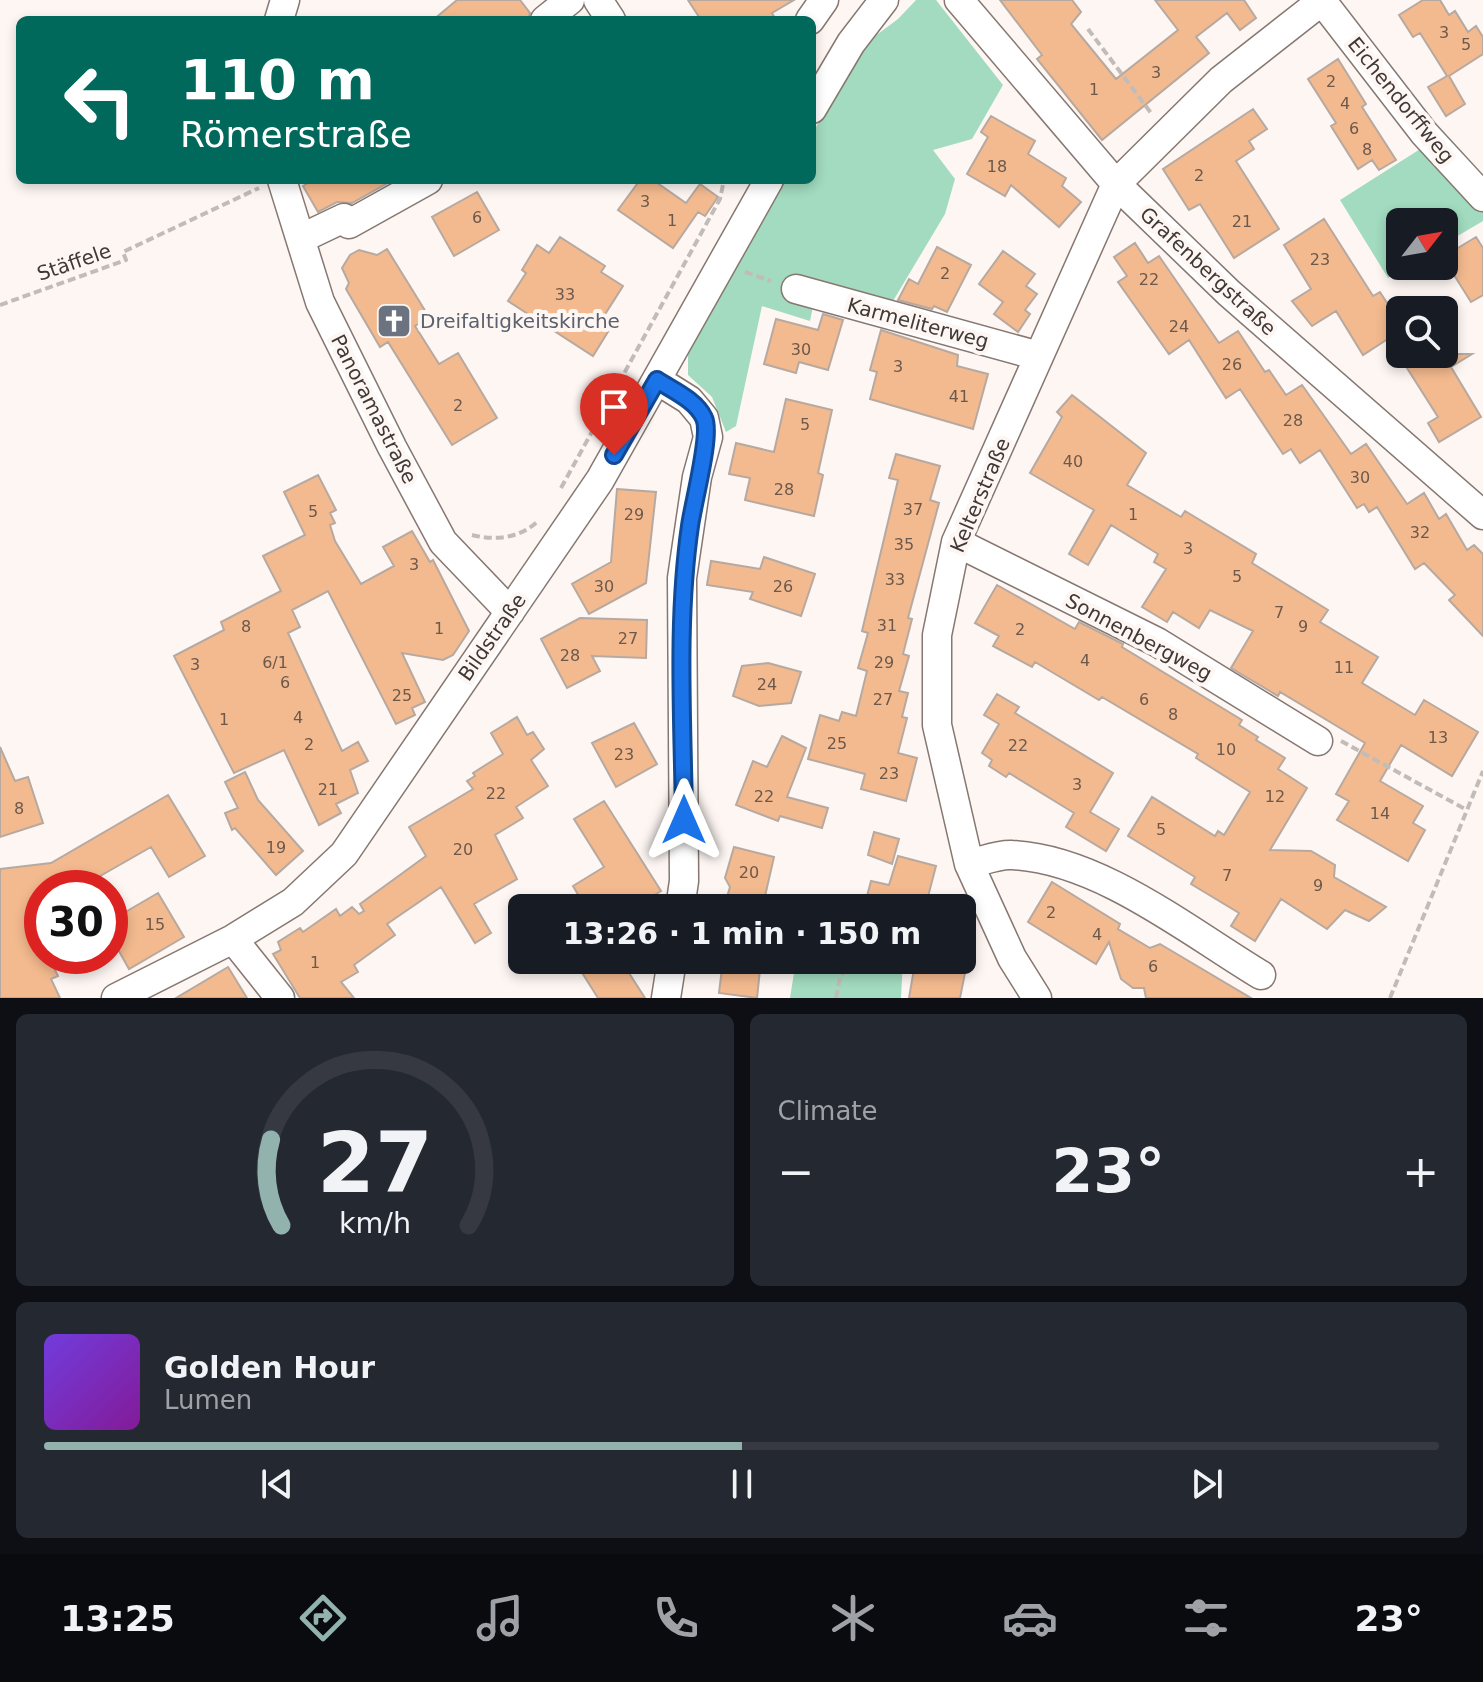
<!DOCTYPE html>
<html lang="en">
<head>
<meta charset="utf-8">
<style>
	:root { --surface:#171b24; --page:#242831; --text:#f1f3f6; --muted:#9ea1a6; --line:#363941; --accent:#92b2ad }
	body { margin:0; font-family:"DejaVu Sans",sans-serif; background:var(--page); color:var(--text); height:100vh; display:flex; flex-direction:column; font-size:30px; white-space:nowrap }
	* { box-sizing:border-box; margin:0 }
	p { font-size:26px; color:var(--muted) }
	.icon { flex:none; width:44px; height:44px; fill:none; stroke:currentColor; stroke-width:2; stroke-linecap:round; stroke-linejoin:round }
	.map { position:relative; height:998px; overflow:hidden }
	.panel { display:flex; flex-direction:column; gap:16px; padding:16px; background:#0d0f14; flex:1 }
	.panel>* { flex:none }
	.hud { position:absolute; left:16px; top:16px; width:800px; height:168px; border-radius:12px; box-shadow:0 4px 12px #0003; background:#00695c; color:#fff; overflow:hidden }
	.needle { width:52px; rotate:59deg }
	.fabs { position:absolute; left:1386px; top:208px; display:grid; gap:16px }
	.fabs a { display:grid; place-items:center; width:72px; height:72px; border-radius:12px; background:var(--surface); box-shadow:0 4px 12px #0003; font-size:40px }
	.speed { position:absolute; left:24px; top:870px; display:flex; gap:16px; font-size:40px; font-weight:700; text-align:center }
	.speed>* { display:grid; place-content:center; width:104px; height:104px; border-radius:50%; background:var(--surface); box-shadow:0 4px 12px #0003; line-height:1 }
	.speed .limit { border:12px solid #d22; background:#fff; color:#111 }
	.pin { position:absolute; display:grid; place-items:center; width:68px; height:68px; color:#fff; margin:-82px -34px; border-radius:50% 50% 50% 0; rotate:-45deg; box-shadow:0 0 8px #0007 }
	.pin .icon { rotate:45deg }
	.me { position:absolute; width:88px; margin:-44px; rotate:0deg; stroke-linejoin:round; filter:drop-shadow(0 0 6px #0008) }
	.turn { display:flex; align-items:center; gap:28px; height:168px; padding:0 32px; font-size:36px }
	.turn .icon { width:104px; height:104px; stroke-width:2.5 }
	.turn b { display:block; font-size:56px; line-height:68px }
	.big { font-size:60px; font-weight:600; line-height:1.1 }
	.panel .widget { flex:1; display:flex; flex-direction:column; justify-content:center; gap:12px; min-width:0; padding:0 28px; border-radius:12px; background:var(--page) }
	.panel .dial { align-items:center; gap:0 }
	.dial svg { height:208px; overflow:visible; fill:none; stroke:var(--line); stroke-width:7; stroke-linecap:round; text-anchor:middle }
	.dial text { fill:var(--text); stroke:none }
	.song { display:flex; align-items:center; gap:24px }
	.cover { width:96px; height:96px; border-radius:12px; background:linear-gradient(135deg,hsl(260 70% 55%),hsl(290 70% 35%)) }
	.played { height:8px; border-radius:4px; background:linear-gradient(90deg,var(--accent) 50%,var(--line) 50%) }
	.keys { display:flex; justify-content:space-around; direction:ltr }
	.heat { display:flex; justify-content:space-between; align-items:center; font-size:44px; direction:ltr }
	.panel .tiles { flex:1; display:grid; gap:16px; grid-template-columns:1fr 1fr }
	.widget:last-child { grid-column:span 2 }
	.trip { position:absolute; left:508px; top:894px; width:468px; height:80px; border-radius:12px; background:var(--surface); box-shadow:0 4px 12px #0003; font-weight:600; line-height:80px; text-align:center }
	.menu { display:flex; height:128px; justify-content:space-around; align-items:center; background:#090b0e; color:var(--muted) }
	.menu .icon { width:56px; height:56px }
	.menu .selected { color:var(--accent) }
	.menu b { font-size:36px; color:var(--text) }
	.map>svg:first-child { display:block }
	.green { fill:#a2dbbf }
	.building { fill:#f4ba8f; stroke:#b7a99f; stroke-width:2 }
	.lines { fill:none; stroke-linecap:round; stroke-linejoin:round }
	.minor-casing { stroke:#867771; stroke-width:31 }
	.path { stroke:#c2bcb9; stroke-width:4; stroke-dasharray:8 4; stroke-linecap:butt }
	.minor { stroke:#fff; stroke-width:28 }
	.route-casing { stroke:#114b97; stroke-width:20 }
	.route { stroke:#1a73e8; stroke-width:14 }
	.labels { text-anchor:middle; stroke-width:8; stroke-linejoin:round; paint-order:stroke }
	.number-label { font-size:16px; fill:#6c594c }
	.street-label { font-size:20px; fill:#3f3936; stroke:#fdf6f3 }
	.worship-label { font-size:20px; fill:#5b616d; stroke:#fdf6f3; text-anchor:start }
</style>
</head>
<body>
<div class="map">
<svg width="1483" height="998" viewBox="0 0 1483 998">
	<rect width="100%" height="100%" fill="#fdf6f3"/>
	<!-- green -->
	<path class="green" d="M916 0H936L1003 85 972 139 933 150 955 179 945 214 893 301 872 305 817 287 810 321 762 306 736 426 726 432 712 397 688 375V349L785 180H812V134L863 45 898 19Z
		M1425 146 1483 210V221L1444 244V222H1400V266H1407L1388 278 1340 200Z
		M796 960H903L901 998H790Z"/>
	<!-- building -->
	<path class="building" d="M457 0H520L530 13 528 20H433Z
		M688 0H794L772 13 776 20H701Z
		M1000 0H1072L1081 12 1071 24 1116 79 1178 30 1155 0H1244L1256 18 1240 30 1227 13 1196 37 1209 53 1102 140 1037 59 1042 55Z
		M1423 0H1440L1449 15 1455 11 1468 32 1476 26 1483 37V54L1449 76 1465 104 1446 116 1428 87 1447 76 1420 33 1413 37 1399 15Z
		M1338 59 1366 104 1362 107 1396 160 1379 170 1372 160 1358 169 1331 126 1336 123 1308 79Z
		M1253 109 1267 129 1249 141 1254 149 1236 161 1279 229 1234 258 1200 204 1189 210 1163 169Z
		M991 116 1035 141 1028 154 1066 178 1062 186 1081 202 1059 227 1011 185 1005 196 967 174 988 137 981 132Z
		M313 180H393L352 203 337 202 318 212 303 186Z
		M640 180H653L686 203 700 184 718 197 705 216 698 212 673 248 618 210Z
		M477 192 499 230 454 256 432 217Z
		M1324 219 1373 296 1380 292 1400 323V331L1363 355 1336 311 1312 326 1292 301 1311 289 1284 245Z
		M560 237 605 266 601 272 623 286 604 316 614 322 593 356 508 301 526 273 522 270 537 245 549 253Z
		M1476 237 1483 248V295L1471 302 1449 267 1454 264 1448 254Z
		M1135 243 1148 263 1159 256 1219 343 1238 331 1265 372 1269 370 1286 395 1302 385 1351 454 1366 444 1407 504 1424 493 1439 519 1446 514 1467 550 1474 545 1483 554V636L1449 600 1455 595 1424 563 1415 569 1377 507 1369 512 1364 504 1357 508 1320 450 1300 463 1291 449 1283 454 1240 389 1226 398 1189 340 1169 354 1118 282 1127 276 1114 257Z
		M937 247 971 265 947 312 934 306 932 309 898 300 909 279 918 284Z
		M387 249 429 317 415 326 439 364 458 353 497 418 452 445 388 342 380 347 346 289 349 283 342 268 350 255 359 250 377 255Z
		M1003 251 1035 274 1026 286 1037 294 1025 310 1030 314 1018 332 994 314 1003 302 979 284Z
		M823 314 843 320 828 370 799 362 796 373 764 364 776 319 818 330Z
		M881 330 958 355 957 366 988 374 973 429 870 399 877 372 870 370Z
		M1431 354H1472L1451 367 1481 417 1439 442 1428 423 1438 417 1407 368Z
		M1072 395 1146 453 1127 485 1181 517 1185 511 1256 554 1252 563 1328 610 1320 622 1378 657 1362 683 1415 715 1424 700 1478 732 1452 776 1401 745 1380 781 1423 806 1413 823 1425 830 1408 861 1337 820 1349 801 1336 794 1365 743 1280 692 1278 696 1231 668 1253 631 1210 610 1199 628 1173 612 1167 622 1142 607 1166 569 1154 562 1158 554 1111 525 1088 565 1069 554 1094 510 1030 473 1062 417 1057 412Z
		M786 399 832 410 818 473 823 475 814 516 745 500 750 478 729 474 736 443 774 452Z
		M896 454 940 466 930 500 939 503 908 618 912 619 903 654 909 656 899 691 908 693 902 717 907 718 898 753 917 758 906 801 861 789 865 774 808 759 820 715 839 721 842 712 856 716 867 671 858 668 868 633 862 631 898 480 889 478Z
		M318 475 336 510 330 513 335 523 330 525 335 541 361 584 394 566 383 547 412 531 430 562 433 560 469 631 453 655 443 660 402 653 425 702 412 708 415 715 396 724 328 591 292 610 300 627 288 633 342 751 358 742 368 761 350 770 358 793 336 804 341 813 319 825 284 750 234 773 174 656 224 630 221 622 281 591 263 556 305 535 284 492Z
		M617 489 656 492 646 583 589 614 572 584 611 562Z
		M764 557 815 574 801 616 750 599 753 592 707 585 711 561 760 569Z
		M997 585 1075 629 1079 622 1123 644 1122 647 1242 720 1239 725 1258 737 1256 740 1285 758 1278 769 1307 788 1270 850 1311 851 1335 865 1334 877 1386 907 1369 921 1345 910 1327 929 1281 899 1255 941 1231 926 1239 913 1191 884 1195 877 1128 836 1152 797 1215 836 1218 831 1224 835 1250 792 1196 758 1198 754 1102 697 1099 700 1035 662 1032 667 993 646 999 636 975 623Z
		M580 618 647 620 646 658 592 656 600 671 567 688 541 639Z
		M768 663 801 672 791 703 759 706 733 696 742 666Z
		M997 694 1019 707 1015 713 1113 773 1090 812 1119 829 1106 851 1066 827 1074 813 1009 773 1006 777 989 766 992 760 982 753 999 724 984 715Z
		M517 717 527 735 533 732 544 749 531 760 548 786 516 807 523 818 495 835 517 879 474 904 491 933 475 943 441 887 387 924 395 935 354 965 358 972 341 982 354 998H300L273 954 281 950 278 942 300 928 303 932 336 909 340 916 352 907 359 914 364 911 360 904 426 856 409 827 473 789 467 781 475 776 473 773 503 754 491 733Z
		M634 723 657 764 616 787 592 743Z
		M782 736 806 748 787 797 828 808 822 828 780 816 778 821 736 805 753 761 767 767Z
		M0 747 15 781 28 777 43 823 0 837Z
		M245 772 258 800 303 851 276 875 235 828 232 830 225 813 238 808 225 782Z
		M168 795 205 856 169 877 151 847 79 888H42V914L32 920 42 942V956H48L58 976 51 979 60 998H0V869L51 863Z
		M604 801 661 891 634 908H586L573 886 604 867 574 819Z
		M874 832 899 839 892 864 868 855Z
		M734 847 774 857 763 905 748 899 741 902 727 897 730 887 725 878Z
		M898 856 936 866 925 908H897L866 900 871 881 889 885Z
		M1052 882 1120 924 1118 929 1150 948 1160 944 1251 998H1146L1144 988H1133L1121 979 1109 942 1096 964 1028 922Z
		M158 893 184 937 129 969 110 935V921Z
		M574 960H616L624 972 627 970 645 998H598Z
		M723 960H761L757 998 719 993Z
		M915 963 965 973 960 998H909Z
		M228 967 247 998H176Z"/>
	<g class="lines">
		<!-- minor casing -->
		<g class="minor-casing">
			<path id="minor" d="M598 0 611 20
				M959 0 1116 184 1229 293 1483 515
				M1322 1 1424 133 1483 197
				M279 20 285 0
				M545 20 570 0
				M810 20 824 0
				M812 109 851 43 884 0
				M282 180 320 302 392 447 443 542 510 612
				M302 238 344 218 349 224 428 180
				M796 289 1039 356
				M657 380 689 400 704 418 708 437 697 477 682 578 684 881 680 908
				M956 542 1157 642 1318 741
				M969 864C983 861 998 854 1012 855 1099 859 1188 931 1261 975
				M233 939 280 998
				M116 998 233 939 293 902 344 854 600 480 769 180
				M666 998 672 960
				M1037 998 1012 958 969 864 937 725V635L956 542 1116 184 1221 80 1323 0"/>
		</g>
		<!-- path -->
		<path class="path" d="M1088 29 1151 113
			M745 272 771 281
			M0 305 126 260 123 252 259 188
			M561 488 720 199 724 180
			M472 535C496 541 520 538 538 521
			M1341 741 1465 809
			M962 943 976 942
			M836 998 840 978 851 960
			M1390 998 1483 771"/>
		<!-- minor -->
		<use href="#minor" class="minor"/>
	</g>
	<g class="lines">
		<!-- route casing -->
		<g class="route-casing">
			<path id="route" d="M614 455 657 380C672 390 696 400 704 418 712 434 693 503 690 526 676 622 683 722 684 820"/>
		</g>
		<!-- route -->
		<use href="#route" class="route"/>
	</g>
	<!-- icons -->
	<defs>
		<g id="church-square" transform="scale(1.8)"><rect x="-9" y="-9" width="18" height="18" rx="4" fill="#6b7280" stroke="#fdf6f3"/><path d="M-1.2-6h2.4v3.5h3.3v2.4h-3.3V6h-2.4V-.1h-3.3v-2.4h3.3Z" fill="#fff"/></g>
	</defs>
	<g fill-rule="evenodd">
		<use href="#church-square" x="394" y="321"/>
	</g>
	<g class="labels">
		<!-- number labels -->
		<g class="number-label">
			<text x="1444" y="38">3</text>
			<text x="1466" y="50">5</text>
			<text x="1156" y="78">3</text>
			<text x="1331" y="87">2</text>
			<text x="1094" y="95">1</text>
			<text x="1345" y="109">4</text>
			<text x="1354" y="134">6</text>
			<text x="1367" y="155">8</text>
			<text x="997" y="172">18</text>
			<text x="1199" y="181">2</text>
			<text x="645" y="207">3</text>
			<text x="477" y="223">6</text>
			<text x="672" y="226">1</text>
			<text x="1242" y="227">21</text>
			<text x="1320" y="265">23</text>
			<text x="945" y="279">2</text>
			<text x="1149" y="285">22</text>
			<text x="565" y="300">33</text>
			<text x="1179" y="332">24</text>
			<text x="801" y="355">30</text>
			<text x="1232" y="370">26</text>
			<text x="898" y="372">3</text>
			<text x="959" y="402">41</text>
			<text x="458" y="411">2</text>
			<text x="1293" y="426">28</text>
			<text x="805" y="430">5</text>
			<text x="1073" y="467">40</text>
			<text x="1360" y="483">30</text>
			<text x="784" y="495">28</text>
			<text x="913" y="515">37</text>
			<text x="313" y="517">5</text>
			<text x="634" y="520">29</text>
			<text x="1133" y="520">1</text>
			<text x="1420" y="538">32</text>
			<text x="904" y="550">35</text>
			<text x="1188" y="554">3</text>
			<text x="414" y="570">3</text>
			<text x="1237" y="582">5</text>
			<text x="895" y="585">33</text>
			<text x="604" y="592">30</text>
			<text x="783" y="592">26</text>
			<text x="1279" y="618">7</text>
			<text x="887" y="631">31</text>
			<text x="246" y="632">8</text>
			<text x="1303" y="632">9</text>
			<text x="439" y="634">1</text>
			<text x="1020" y="635">2</text>
			<text x="628" y="644">27</text>
			<text x="570" y="661">28</text>
			<text x="1085" y="666">4</text>
			<text x="275" y="668">6/1</text>
			<text x="884" y="668">29</text>
			<text x="195" y="670">3</text>
			<text x="1344" y="673">11</text>
			<text x="285" y="688">6</text>
			<text x="767" y="690">24</text>
			<text x="402" y="701">25</text>
			<text x="883" y="705">27</text>
			<text x="1144" y="705">6</text>
			<text x="1173" y="720">8</text>
			<text x="298" y="723">4</text>
			<text x="224" y="725">1</text>
			<text x="1438" y="743">13</text>
			<text x="837" y="749">25</text>
			<text x="309" y="750">2</text>
			<text x="1018" y="751">22</text>
			<text x="1226" y="755">10</text>
			<text x="624" y="760">23</text>
			<text x="889" y="779">23</text>
			<text x="1077" y="790">3</text>
			<text x="328" y="795">21</text>
			<text x="496" y="799">22</text>
			<text x="764" y="802">22</text>
			<text x="1275" y="802">12</text>
			<text x="19" y="814">8</text>
			<text x="1380" y="819">14</text>
			<text x="1161" y="835">5</text>
			<text x="276" y="853">19</text>
			<text x="463" y="855">20</text>
			<text x="749" y="878">20</text>
			<text x="1227" y="881">7</text>
			<text x="1318" y="891">9</text>
			<text x="1051" y="918">2</text>
			<text x="155" y="930">15</text>
			<text x="1097" y="940">4</text>
			<text x="315" y="968">1</text>
			<text x="1153" y="972">6</text>
		</g>
		<!-- street labels -->
		<g class="street-label">
			<text transform="translate(1401 100) rotate(51)" y="7">Eichendorffweg</text>
			<text transform="translate(74 262) rotate(-19)" y="7">Stäffele</text>
			<text transform="translate(1208 271) rotate(43)" y="7">Grafenbergstraße</text>
			<text transform="translate(918 323) rotate(15)" y="7">Karmeliterweg</text>
			<text transform="translate(374 409) rotate(63)" y="7">Panoramastraße</text>
			<text transform="translate(980 495) rotate(-67)" y="7">Kelterstraße</text>
			<text transform="translate(492 637) rotate(-55)" y="7">Bildstraße</text>
			<text transform="translate(1139 637) rotate(28)" y="7">Sonnenbergweg</text>
		</g>
		<!-- worship labels -->
		<g class="worship-label">
			<text x="420" y="328">Dreifaltigkeitskirche</text>
		</g>
	</g>
</svg>
<div class="fabs">
<a><svg class="needle" viewBox="-14 -14 28 28"><path d="M0-13l5 13h-10z" fill="#e53935"/><path d="M0 13l5-13h-10z" fill="#9ea1a6"/></svg></a>
<a><svg class="icon" aria-label="search" viewBox="0 0 24 24"><circle cx="10" cy="10" r="6"/><path d="M15 15l6 6"/></svg></a>
</div>
<div class="speed"><div class="limit">30</div></div>
<div class="pin" style="left:614px;top:455px;background:#d93025"><svg class="icon" aria-label="arrive" viewBox="0 0 24 24"><path d="M6 21V4h12l-3 4 3 4H6"/></svg></div>
<svg class="me" style="left:684px;top:820px" viewBox="-20 -20 40 40"><path d="M0-17L14 15 0 8-14 15z" fill="#1a73e8" stroke="#fff" stroke-width="4"/></svg>
<div class="trip">13:26 · 1 min · 150 m</div>
<div class="hud">
<div class="turn"><svg class="icon" aria-label="left" viewBox="0 0 24 24"><path d="M17 20v-9H6M10 6l-5 5 5 5"/></svg><div><b>110 m</b>Römerstraße</div></div>
</div>
</div>
<section class="panel">
<div class="tiles">
<div class="widget dial"><svg viewBox="0 0 100 80">
<path d="M14 69A42 42 0 1 1 86 69"/>
<path d="M14 69A42 42 0 0 1 10 36" stroke="#92b2ad"/>
<text x="50" y="56" font-size="32" font-weight="700">27</text>
<text x="50" y="72" font-size="11">km/h</text>
</svg></div>
<div class="widget"><p>Climate</p>
<div class="heat"><a>−</a><b class="big">23°</b><a>+</a></div>
</div>
<div class="widget">
<div class="song"><i class="cover"></i><div><b>Golden Hour</b><p>Lumen</p></div></div>
<div class="played"></div>
<div class="keys"><svg class="icon" aria-label="previous" viewBox="0 0 24 24"><path d="M18 5L8 12l10 7zM5 5v14"/></svg><svg class="icon" aria-label="pause" viewBox="0 0 24 24"><path d="M8 5v14M16 5v14"/></svg><svg class="icon" aria-label="next" viewBox="0 0 24 24"><path d="M6 5l10 7-10 7zM19 5v14"/></svg></div>
</div>
</div>
</section>
<nav class="menu">
<b>13:25</b>
<svg class="icon selected" aria-label="directions" viewBox="0 0 24 24"><path d="M12 3l9 9-9 9-9-9zM9 14v-3h6M13 9l2 2-2 2"/></svg>
<svg class="icon" aria-label="music" viewBox="0 0 24 24"><path d="M9 18V5l10-2v13"/><circle cx="6" cy="18" r="3"/><circle cx="16" cy="16" r="3"/></svg>
<svg class="icon" aria-label="phone" viewBox="0 0 24 24"><path d="M5 4h4l2 5-3 2q2 4 5 5l2-3 5 2v4C11 20 4 13 5 4z"/></svg>
<svg class="icon" aria-label="climate" viewBox="0 0 24 24"><path d="M12 3v18M4 7l16 10M4 17L20 7"/></svg>
<svg class="icon" aria-label="car" viewBox="0 0 24 24"><path d="M5 17H2v-5l4-1 3-4h7l3 4 3 1v5h-3M9 17h6M6 11h13"/><circle cx="7" cy="17" r="2"/><circle cx="17" cy="17" r="2"/></svg>
<svg class="icon" aria-label="filters" viewBox="0 0 24 24"><path d="M4 7h16M4 17h16"/><circle cx="9" cy="7" r="2"/><circle cx="15" cy="17" r="2"/></svg>
<b>23°</b>
</nav>
</body>
</html>
